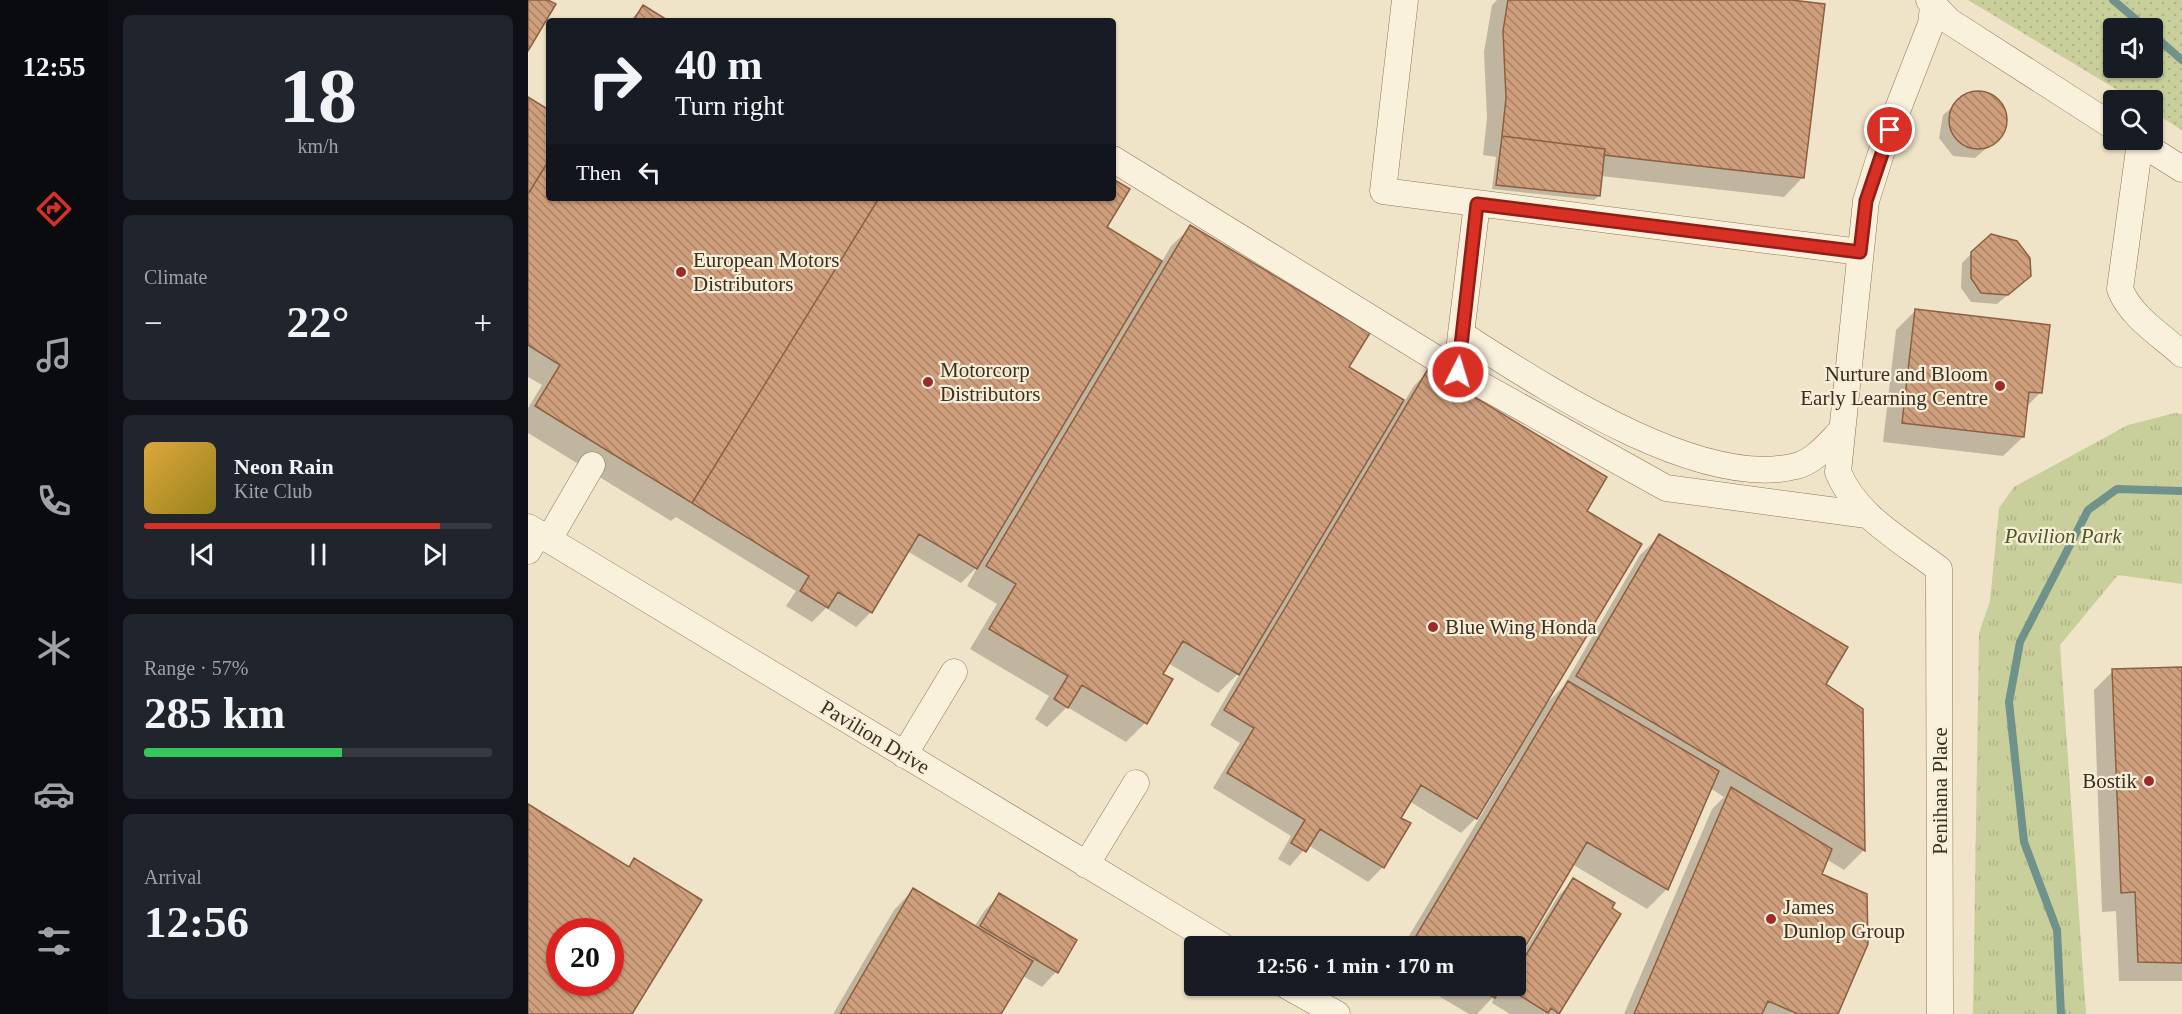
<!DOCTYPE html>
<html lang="en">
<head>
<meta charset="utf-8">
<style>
	:root { --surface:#171b24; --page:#20242c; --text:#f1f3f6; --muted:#9ea1a6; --line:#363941; --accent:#d93025 }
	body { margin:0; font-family:Georgia,serif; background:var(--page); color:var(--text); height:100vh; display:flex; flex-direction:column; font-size:22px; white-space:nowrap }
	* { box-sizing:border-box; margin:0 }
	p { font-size:20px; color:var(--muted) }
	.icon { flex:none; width:33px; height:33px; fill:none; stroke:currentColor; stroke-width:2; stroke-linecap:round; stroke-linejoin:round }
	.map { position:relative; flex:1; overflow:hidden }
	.panel { display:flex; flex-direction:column; gap:15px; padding:15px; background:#0d0f14; width:420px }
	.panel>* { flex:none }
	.guide { position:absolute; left:18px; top:18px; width:570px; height:183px; border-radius:6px; box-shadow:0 2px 4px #0004; background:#171b24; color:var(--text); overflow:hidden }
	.buttons { position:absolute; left:1575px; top:18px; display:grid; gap:12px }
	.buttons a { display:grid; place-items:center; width:60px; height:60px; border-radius:6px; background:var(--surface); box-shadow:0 2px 4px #0004; font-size:30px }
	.speed { position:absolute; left:18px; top:918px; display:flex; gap:12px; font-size:30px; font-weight:700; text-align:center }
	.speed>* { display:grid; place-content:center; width:78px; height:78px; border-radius:50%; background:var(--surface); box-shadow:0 2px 4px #0004; line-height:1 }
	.speed .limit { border:9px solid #d22; background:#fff; color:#111 }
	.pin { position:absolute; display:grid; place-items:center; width:51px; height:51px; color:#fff; margin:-26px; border:3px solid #fff; border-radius:50%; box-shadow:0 2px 6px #0007 }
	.me { position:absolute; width:66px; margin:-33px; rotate:5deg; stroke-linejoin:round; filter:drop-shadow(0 0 4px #0008) }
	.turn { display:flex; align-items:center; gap:21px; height:126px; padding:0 30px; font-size:27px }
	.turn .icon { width:78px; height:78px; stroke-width:2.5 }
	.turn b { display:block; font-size:42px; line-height:51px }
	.then { display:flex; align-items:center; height:57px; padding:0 30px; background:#0003; gap:12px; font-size:22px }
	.big { font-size:45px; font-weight:700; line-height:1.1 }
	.panel .card { flex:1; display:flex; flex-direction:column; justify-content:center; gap:9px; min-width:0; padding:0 21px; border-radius:9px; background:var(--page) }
	.panel .dial { align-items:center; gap:0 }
	.dial b { font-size:78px; line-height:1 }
	.song { display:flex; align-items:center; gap:18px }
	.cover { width:72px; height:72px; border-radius:9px; background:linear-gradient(135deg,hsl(40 70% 55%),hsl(50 70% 35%)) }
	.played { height:6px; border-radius:3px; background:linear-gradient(90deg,var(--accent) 85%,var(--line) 85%) }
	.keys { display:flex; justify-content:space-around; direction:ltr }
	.heat { display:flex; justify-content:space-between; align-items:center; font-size:33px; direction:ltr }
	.charge { height:9px; border-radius:4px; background:linear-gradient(90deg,#34c759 57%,var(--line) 0) }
	.trip { position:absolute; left:656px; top:936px; width:342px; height:60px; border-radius:6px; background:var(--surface); box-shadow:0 2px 4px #0004; font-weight:700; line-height:60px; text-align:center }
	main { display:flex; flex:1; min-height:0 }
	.tab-bar { display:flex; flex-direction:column; width:108px; justify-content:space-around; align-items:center; background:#090b0e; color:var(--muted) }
	.tab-bar .icon { width:42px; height:42px }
	.tab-bar .active { color:var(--accent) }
	.tab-bar b { font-size:27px; color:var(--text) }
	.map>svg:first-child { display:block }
	.grass { fill:url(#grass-dots); fill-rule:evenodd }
	.park { fill:url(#park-tufts) }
	.shadow { fill:#0003 }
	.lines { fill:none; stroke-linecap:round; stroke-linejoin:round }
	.stream { stroke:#6f938a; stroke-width:8 }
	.building { fill:url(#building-back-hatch); stroke:#8d5f41; stroke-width:1.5; fill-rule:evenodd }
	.minor-casing { stroke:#8d765c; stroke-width:27 }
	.minor { stroke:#faf1dc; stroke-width:26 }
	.route-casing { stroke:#8d1f18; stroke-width:15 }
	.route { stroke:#d93025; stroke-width:10 }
	.poi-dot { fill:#9e2a2b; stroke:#f7eed8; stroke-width:2 }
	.labels { text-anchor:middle; stroke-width:4.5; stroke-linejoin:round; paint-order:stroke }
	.poi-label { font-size:21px; fill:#3d2e20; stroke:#f7eed8; text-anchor:start }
	.park-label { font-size:21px; font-style:italic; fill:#4d5a26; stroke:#f7eed8 }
	.street-label { font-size:21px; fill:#3d2e20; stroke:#f7eed8 }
</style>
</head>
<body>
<main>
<nav class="tab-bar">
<b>12:55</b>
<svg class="icon active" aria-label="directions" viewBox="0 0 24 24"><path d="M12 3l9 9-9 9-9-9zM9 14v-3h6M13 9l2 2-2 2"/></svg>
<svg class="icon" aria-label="music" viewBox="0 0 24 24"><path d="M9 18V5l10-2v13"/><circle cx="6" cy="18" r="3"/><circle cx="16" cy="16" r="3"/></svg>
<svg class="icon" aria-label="phone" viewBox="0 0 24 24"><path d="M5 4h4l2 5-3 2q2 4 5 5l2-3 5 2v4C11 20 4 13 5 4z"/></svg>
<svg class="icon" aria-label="climate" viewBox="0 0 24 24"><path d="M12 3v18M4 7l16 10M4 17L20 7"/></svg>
<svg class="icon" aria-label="car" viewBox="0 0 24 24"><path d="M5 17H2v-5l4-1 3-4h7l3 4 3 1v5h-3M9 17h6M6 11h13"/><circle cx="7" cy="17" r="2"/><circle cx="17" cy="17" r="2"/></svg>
<svg class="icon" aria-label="filters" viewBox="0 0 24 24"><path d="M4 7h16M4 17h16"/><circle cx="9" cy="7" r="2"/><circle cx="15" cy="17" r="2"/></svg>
</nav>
<section class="panel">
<div class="card dial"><b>18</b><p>km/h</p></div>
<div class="card"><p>Climate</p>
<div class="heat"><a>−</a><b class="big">22°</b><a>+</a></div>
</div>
<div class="card">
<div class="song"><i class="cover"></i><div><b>Neon Rain</b><p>Kite Club</p></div></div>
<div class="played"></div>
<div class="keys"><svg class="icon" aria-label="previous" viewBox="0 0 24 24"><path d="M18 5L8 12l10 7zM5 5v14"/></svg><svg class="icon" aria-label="pause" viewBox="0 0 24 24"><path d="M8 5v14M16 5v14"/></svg><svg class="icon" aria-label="next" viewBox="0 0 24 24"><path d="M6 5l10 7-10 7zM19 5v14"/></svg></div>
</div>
<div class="card"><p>Range · 57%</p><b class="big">285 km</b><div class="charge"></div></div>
<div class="card"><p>Arrival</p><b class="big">12:56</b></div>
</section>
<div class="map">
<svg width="1654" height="1014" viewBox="0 0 1654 1014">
	<defs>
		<pattern id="grass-dots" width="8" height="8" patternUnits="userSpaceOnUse" patternTransform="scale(1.5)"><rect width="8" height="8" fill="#c9cf9b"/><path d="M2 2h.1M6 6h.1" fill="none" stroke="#aeb285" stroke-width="1.8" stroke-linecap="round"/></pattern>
		<pattern id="park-tufts" width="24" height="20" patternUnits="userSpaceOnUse" patternTransform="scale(1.5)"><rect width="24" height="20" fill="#c9cf9b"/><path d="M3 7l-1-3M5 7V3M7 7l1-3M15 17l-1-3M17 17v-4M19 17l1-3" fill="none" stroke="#aeb285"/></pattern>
		<pattern id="building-back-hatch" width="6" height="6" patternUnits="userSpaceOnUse" patternTransform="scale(1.5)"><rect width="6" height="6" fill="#cf9f7d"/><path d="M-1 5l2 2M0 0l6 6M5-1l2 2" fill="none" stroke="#a98266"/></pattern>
	</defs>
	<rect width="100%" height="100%" fill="#f0e4c8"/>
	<!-- grass -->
	<path class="grass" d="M1440 0H1654V130L1625 112 1624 100H1606ZM1586 28H1624V68H1586Z"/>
	<!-- park -->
	<path class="park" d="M1647 413 1654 414V584L1590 575 1532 645 1558 1014H1445L1451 633 1462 601 1471 508 1486 487 1600 425Z"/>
	<!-- shadow -->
	<path class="shadow" d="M969 0H1251L1275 177 1256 197 1073 176 1071 196 1066 200 964 189 968 157 955 155 959 118 956 52 964 5Z
		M115 7 138 21H101Z
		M1442 92 1465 94 1478 112 1474 135 1447 158 1425 156 1411 138 1415 115Z
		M0 99 21 111V198H585V181L600 190 577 228 633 263 643 246 663 227 819 367 876 402 886 386 900 371 1057 511 1016 706 1035 687 1112 555 1132 536 1296 685 1334 709 1335 851 1316 870 1298 859 1292 875 1309 1014H1096L1184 809 1196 797 1182 788 1138 890 1119 909 1044 864 989 957 992 958 1031 895 1046 880 1029 1014H982L964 1003 967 995 949 1014H941L894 986H987V946H875L983 765 980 764 948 818 933 833 881 801 871 818 855 867 840 882 780 845 762 866 750 859 763 836 685 788 712 743 682 725 714 670 690 693 640 663 633 674 617 723 598 742 539 707 519 727 507 719 521 696 442 649 469 604 439 586 450 566 433 583 379 551 343 612 328 627 298 608 284 622 258 606 268 591 148 517 143 521 0 433V408L14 385 0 377Z
		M1444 253 1502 276 1469 304 1443 302 1433 288 1434 263Z
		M1388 310 1513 392 1498 407 1495 437 1475 456 1355 442 1368 330Z
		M1654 668V981H1591L1588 911 1574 912 1566 690 1585 671Z
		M385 890 446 927 457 910 472 895 547 941 528 972 514 987 495 976 472 1014H305L366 910Z"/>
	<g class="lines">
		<!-- stream -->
		<path class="stream" d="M1585 0 1618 28
			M1624 34 1654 60
			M1533 1014 1529 930 1496 842 1481 702 1492 642 1560 510 1589 489 1654 491"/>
	</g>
	<!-- building -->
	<path class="building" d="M0 0H20L28 4 0 51Z
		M980 0H1263L1297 4 1276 178 1076 155 1077 149 974 136 978 98 975 31Z
		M115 5 141 21H105Z
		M1421 120a29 29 0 1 1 58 0a29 29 0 1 1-58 0Z
		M0 97 21 110V160L0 194Z
		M974 136 1077 149 1072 196 968 185Z
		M21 160V198H351L164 503 7 406 32 365 0 345V194Z
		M585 179 602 189 579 227 634 261 449 569 391 534 344 613 310 592 300 608 272 591 281 576 164 503 351 198H585Z
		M662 225 842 333 821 367 876 400 711 675 655 641 635 674 645 679 619 724 554 685 540 708 526 699 540 676 461 629 488 584 458 566Z
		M1463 234 1489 241 1502 258 1503 276 1480 295 1453 293 1443 278V252Z
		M1387 309 1522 325 1514 393 1501 392 1496 437 1374 423Z
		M900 369 1079 477 1059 511 1114 544 949 819 893 785 873 818 883 823 856 868 792 829 778 852 763 843 777 820 699 773 726 728 696 710Z
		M1131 534 1320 647 1298 684 1335 709 1337 851 1048 676Z
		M1654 667V963L1610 962 1607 892 1593 893 1584 669Z
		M1040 681 1191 771 1140 890 1059 842 987 964V946H882Z
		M1203 787 1304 849 1294 874 1339 894 1340 944 1310 1014H1270L1240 1001 1234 1014H1106Z
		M0 804 101 867 106 858 174 900 104 1014H0ZM32 932H82V982H32Z
		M1045 878 1087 903 1084 908 1093 914 1031 1014 1023 1008 1020 1013 978 987 987 986V973Z
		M385 888 505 961 473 1014H312Z
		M471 893 549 940 530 973 452 926Z
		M945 986H974L967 998Z"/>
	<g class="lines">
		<!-- minor casing -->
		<g class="minor-casing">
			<path id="minor" d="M877 0 855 191 1332 252
				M1401 0 1421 21 1586 127
				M1405 7 1403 24 1355 147 1338 201 1310 472C1328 516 1373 540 1411 569L1412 1014
				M1608 140 1654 169
				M1612 142 1592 289C1602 316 1633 335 1654 354
				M585 159 930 372 1138 488 1339 515
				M933 334C1013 385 1171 491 1268 466 1286 462 1301 443 1314 430
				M931 350 949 204
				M0 527 694 946
				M21 539 64 465
				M0 551 11 533
				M376 755 426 672
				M558 865 608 783
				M759 986 809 1014"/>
		</g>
		<!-- minor -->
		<use href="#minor" class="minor"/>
	</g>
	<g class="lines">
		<!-- route casing -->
		<g class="route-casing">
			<path id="route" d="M930 372 949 204 1332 252 1338 201 1362 130"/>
		</g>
		<!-- route -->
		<use href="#route" class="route"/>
	</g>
	<!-- markers -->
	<g class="poi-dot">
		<circle cx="153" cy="272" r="6"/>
		<circle cx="400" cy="382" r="6"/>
		<circle cx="1472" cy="386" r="6"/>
		<circle cx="905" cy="627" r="6"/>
		<circle cx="1621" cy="781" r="6"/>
		<circle cx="1243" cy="919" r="6"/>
	</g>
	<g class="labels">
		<!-- poi labels -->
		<g class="poi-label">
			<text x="165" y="267">European Motors<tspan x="165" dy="24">Distributors</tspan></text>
			<text x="412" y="377">Motorcorp<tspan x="412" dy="24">Distributors</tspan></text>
			<text x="1460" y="381" text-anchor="end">Nurture and Bloom<tspan x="1460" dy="24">Early Learning Centre</tspan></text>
			<text x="917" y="634">Blue Wing Honda</text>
			<text x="1609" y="788" text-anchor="end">Bostik</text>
			<text x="1255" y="914">James<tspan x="1255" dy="24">Dunlop Group</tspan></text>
		</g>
		<!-- park labels -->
		<g class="park-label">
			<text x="1535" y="543">Pavilion Park</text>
		</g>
		<!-- street labels -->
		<g class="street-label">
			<text transform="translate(347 737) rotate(31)" y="7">Pavilion Drive</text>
			<text transform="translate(1412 791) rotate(-90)" y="7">Penihana Place</text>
		</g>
	</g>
</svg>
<div class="buttons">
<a><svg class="icon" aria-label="sound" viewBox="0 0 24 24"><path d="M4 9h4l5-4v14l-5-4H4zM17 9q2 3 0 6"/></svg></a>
<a><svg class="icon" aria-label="search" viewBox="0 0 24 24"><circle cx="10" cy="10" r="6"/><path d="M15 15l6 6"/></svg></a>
</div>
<div class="speed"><div class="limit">20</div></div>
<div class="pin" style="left:1362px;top:130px;background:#d93025"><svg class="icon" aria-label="arrive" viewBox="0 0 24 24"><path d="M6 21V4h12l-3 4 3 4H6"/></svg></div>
<svg class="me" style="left:930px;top:372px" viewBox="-20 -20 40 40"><circle r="17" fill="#d93025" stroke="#fff" stroke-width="3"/><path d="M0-11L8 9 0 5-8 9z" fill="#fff"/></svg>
<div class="trip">12:56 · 1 min · 170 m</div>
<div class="guide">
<div class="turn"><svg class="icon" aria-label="right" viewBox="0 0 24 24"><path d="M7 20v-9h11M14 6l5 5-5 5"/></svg><div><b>40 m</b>Turn right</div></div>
<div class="then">Then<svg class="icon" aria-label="left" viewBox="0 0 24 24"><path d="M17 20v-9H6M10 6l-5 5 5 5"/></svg></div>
</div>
</div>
</main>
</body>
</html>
